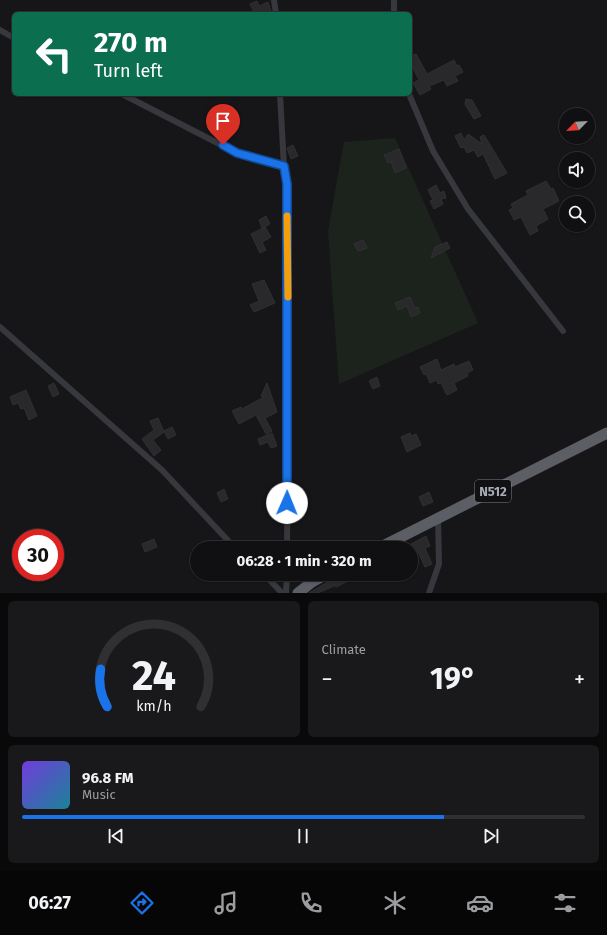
<!DOCTYPE html>
<html lang="en">
<head>
<meta charset="utf-8">
<style>
	:root { --surface:#101012; --page:#19191b; --text:#f1f3f6; --muted:#9c9d9f; --line:#303032; --accent:#1a73e8 }
	body { margin:0; font-family:"Fira Sans",sans-serif; background:var(--page); color:var(--text); height:100vh; display:flex; flex-direction:column; font-size:15px; white-space:nowrap }
	* { box-sizing:border-box; margin:0 }
	p { font-size:13px; color:var(--muted) }
	.icon { flex:none; width:22px; height:22px; fill:none; stroke:currentColor; stroke-width:2; stroke-linecap:round; stroke-linejoin:round }
	.map { position:relative; height:593px; overflow:hidden }
	.sheet { display:flex; flex-direction:column; gap:8px; padding:8px; background:#09090a; flex:1 }
	.sheet>* { flex:none }
	.banner { position:absolute; left:12px; top:12px; width:400px; height:84px; border-radius:6px; box-shadow:0 1px 3px #0004,0 0 0 1px var(--line); background:#0b6e4f; color:#fff; overflow:hidden }
	.needle { width:26px; rotate:245deg }
	.fabs { position:absolute; left:559px; top:108px; display:grid; gap:8px }
	.fabs a { display:grid; place-items:center; width:36px; height:36px; border-radius:50%; background:var(--surface); box-shadow:0 1px 3px #0004,0 0 0 1px var(--line); font-size:20px }
	.speed { position:absolute; left:12px; top:529px; display:flex; gap:8px; font-size:20px; font-weight:700; text-align:center }
	.speed>* { display:grid; place-content:center; width:52px; height:52px; border-radius:50%; background:var(--surface); box-shadow:0 1px 3px #0004,0 0 0 1px var(--line); line-height:1 }
	.speed .limit { border:6px solid #d22; background:#fff; color:#111 }
	.pin { position:absolute; display:grid; place-items:center; width:34px; height:34px; color:#fff; margin:-41px -17px; border-radius:50% 50% 50% 0; rotate:-45deg; box-shadow:0 0 4px #0007 }
	.pin .icon { rotate:45deg }
	.me { position:absolute; width:44px; margin:-22px; rotate:1deg; stroke-linejoin:round; filter:drop-shadow(0 0 3px #0008) }
	.turn { display:flex; align-items:center; gap:14px; height:84px; padding:0 16px; font-size:18px }
	.turn .icon { width:52px; height:52px; stroke-width:2.5 }
	.turn b { display:block; font-size:28px; line-height:34px }
	.big { font-size:30px; font-weight:700; line-height:1.1 }
	.sheet .tile { flex:1; display:flex; flex-direction:column; justify-content:center; gap:6px; min-width:0; padding:0 14px; border-radius:6px; background:var(--page) }
	.sheet .dial { align-items:center; gap:0 }
	.dial svg { height:104px; overflow:visible; fill:none; stroke:var(--line); stroke-width:7; stroke-linecap:round; text-anchor:middle }
	.dial text { fill:var(--text); stroke:none }
	.song { display:flex; align-items:center; gap:12px }
	.cover { width:48px; height:48px; border-radius:6px; background:linear-gradient(135deg,hsl(260 70% 55%),hsl(190 70% 35%)) }
	.played { height:4px; border-radius:2px; background:linear-gradient(90deg,var(--accent) 75%,var(--line) 75%) }
	.keys { display:flex; justify-content:space-around; direction:ltr }
	.heat { display:flex; justify-content:space-between; align-items:center; font-size:22px; direction:ltr }
	.sheet .tiles { flex:1; display:grid; gap:8px; grid-template-columns:1fr 1fr }
	.tile:last-child { grid-column:span 2 }
	.trip { position:absolute; left:190px; top:541px; width:228px; height:40px; border-radius:20px; background:var(--surface); box-shadow:0 1px 3px #0004,0 0 0 1px var(--line); font-weight:700; line-height:40px; text-align:center }
	.dock { display:flex; height:64px; justify-content:space-around; align-items:center; background:#060607; color:var(--muted) }
	.dock .icon { width:28px; height:28px }
	.dock .active { color:var(--accent) }
	.dock b { font-size:18px; color:var(--text) }
	.map>svg:first-child { display:block }
	.green { fill:#1c231d }
	.building { fill:#29292c; stroke:#303034 }
	.lines { fill:none; stroke-linecap:round; stroke-linejoin:round }
	.minor { stroke:#37383d; stroke-width:6 }
	.trunk { stroke:#5b5e65; stroke-width:11 }
	.route-casing { stroke:#114b97; stroke-width:10 }
	.route { stroke:#1a73e8; stroke-width:7 }
	.slow { stroke:#f59e0b; stroke-width:7 }
	.labels { text-anchor:middle; stroke-width:4; stroke-linejoin:round; paint-order:stroke }
	.shield { fill:#111113; stroke:#7b7e86; stroke-width:1 }
	.shield-label { font-size:13px; font-weight:bold; fill:#a8adb8 }
</style>
</head>
<body>
<div class="map">
<svg width="607" height="593" viewBox="0 0 607 593">
	<rect width="100%" height="100%" fill="#161618"/>
	<!-- green -->
	<path class="green" d="M395 138 478 323 339 384 328 231 344 142Z"/>
	<!-- building -->
	<path class="building" d="M257 1 259 6 268 2 271 11 265 14H255L250 4Z
		M416 54 427 74 454 60 457 66 459 65 463 72 455 76 458 81 447 86 444 80 429 86 431 89 420 95 413 83 419 80 412 66 410 68V56Z
		M466 99 472 100 481 116 474 119 465 104Z
		M461 133 464 140 468 134 482 144 480 137 484 135 507 173 495 179 483 154 478 157 474 150 467 153 464 147 461 148 455 136Z
		M293 145 298 156 291 159 287 148Z
		M399 149 406 168 395 173 391 161 388 163 384 155Z
		M546 181 551 189 553 188 559 201 543 209 548 219 536 226 538 231 530 235 521 217 514 220 509 210 513 208 511 204 528 195 526 191Z
		M436 185 440 193 444 191 446 198 441 199 443 204 434 209 430 201 433 200 428 190Z
		M266 216 270 224 262 228 259 220Z
		M265 227 271 237 262 242 266 250 260 253 251 234Z
		M363 240 367 248 358 251 354 244Z
		M447 242 450 248 431 258 435 247Z
		M264 280 275 303 254 312 250 305 259 301 252 284Z
		M410 297 415 308 418 307 420 313 411 317 407 306 398 310 395 303Z
		M437 359 441 370 454 364 455 367 469 361 473 370 467 373 468 376 454 383 457 390 447 395 441 383 438 384 437 380 430 383 426 374 424 375 420 367Z
		M377 377 380 386 373 389 369 381Z
		M54 383 59 394 53 397 48 386Z
		M267 383 277 412 265 418 272 431 266 434 256 415 239 424 232 411 241 407 242 409 264 397 261 396Z
		M26 390 37 416 29 420 24 408 21 409 18 403 13 405 10 397Z
		M158 418 164 432 153 440 161 450 154 456 142 439 154 430 150 421Z
		M172 427 176 435 168 439 164 431Z
		M272 433 277 446 271 448 268 442 260 445 258 439Z
		M410 433 411 436 416 434 421 445 407 452 401 437Z
		M224 489 228 499 221 502 217 493Z
		M429 492 433 502 423 506 419 497Z
		M426 536 430 546 425 548 432 564 425 567 418 552 411 555V544Z
		M154 539 157 547 145 552 142 544Z
		M345 574 348 581 336 587 332 580Z
		M331 580 334 586 318 593H309Z"/>
	<g class="lines">
		<!-- minor -->
		<path class="minor" d="M274 0 276 14
			M394 0V14
			M0 30 14 38
			M122 94 237 153 284 167
			M280 94 284 167 287 184 288 412 287 548
			M409 94 433 151 468 209 563 331
			M0 327 162 470 235 548
			M264 574 282 593
			M286 593 287 574
			M429 593 439 564 438 518"/>
		<!-- trunk -->
		<path class="trunk" d="M379 548 607 433
			M298 593 312 582 327 574"/>
	</g>
	<g class="lines">
		<!-- route casing -->
		<g class="route-casing">
			<path id="route" d="M223 145 237 153 284 166 287 184V503"/>
		</g>
		<!-- route -->
		<use href="#route" class="route"/>
		<!-- slow -->
		<path class="slow" d="M287 216 288 297"/>
	</g>
	<g class="labels">
		<!-- shield labels -->
		<rect class="shield" x="475" y="480" width="36" height="22" rx="3"/>
		<g class="shield-label">
			<text x="493" y="496">N512</text>
		</g>
	</g>
</svg>
<div class="fabs">
<a><svg class="needle" viewBox="-14 -14 28 28"><path d="M0-13l5 13h-10z" fill="#e53935"/><path d="M0 13l5-13h-10z" fill="#9c9d9f"/></svg></a>
<a><svg class="icon" aria-label="sound" viewBox="0 0 24 24"><path d="M4 9h4l5-4v14l-5-4H4zM17 9q2 3 0 6"/></svg></a>
<a><svg class="icon" aria-label="search" viewBox="0 0 24 24"><circle cx="10" cy="10" r="6"/><path d="M15 15l6 6"/></svg></a>
</div>
<div class="speed"><div class="limit">30</div></div>
<div class="pin" style="left:223px;top:145px;background:#d93025"><svg class="icon" aria-label="arrive" viewBox="0 0 24 24"><path d="M6 21V4h12l-3 4 3 4H6"/></svg></div>
<svg class="me" style="left:287px;top:503px" viewBox="-20 -20 40 40"><circle r="19" fill="#fff"/><path d="M0-13L10 11 0 6-10 11z" fill="#1a73e8"/></svg>
<div class="trip">06:28 · 1 min · 320 m</div>
<div class="banner">
<div class="turn"><svg class="icon" aria-label="left" viewBox="0 0 24 24"><path d="M17 20v-9H6M10 6l-5 5 5 5"/></svg><div><b>270 m</b>Turn left</div></div>
</div>
</div>
<section class="sheet">
<div class="tiles">
<div class="tile dial"><svg viewBox="0 0 100 80">
<path d="M14 69A42 42 0 1 1 86 69"/>
<path d="M14 69A42 42 0 0 1 9 40" stroke="#1a73e8"/>
<text x="50" y="56" font-size="32" font-weight="700">24</text>
<text x="50" y="72" font-size="11">km/h</text>
</svg></div>
<div class="tile"><p>Climate</p>
<div class="heat"><a>−</a><b class="big">19°</b><a>+</a></div>
</div>
<div class="tile">
<div class="song"><i class="cover"></i><div><b>96.8 FM</b><p>Music</p></div></div>
<div class="played"></div>
<div class="keys"><svg class="icon" aria-label="previous" viewBox="0 0 24 24"><path d="M18 5L8 12l10 7zM5 5v14"/></svg><svg class="icon" aria-label="pause" viewBox="0 0 24 24"><path d="M8 5v14M16 5v14"/></svg><svg class="icon" aria-label="next" viewBox="0 0 24 24"><path d="M6 5l10 7-10 7zM19 5v14"/></svg></div>
</div>
</div>
</section>
<nav class="dock">
<b>06:27</b>
<svg class="icon active" aria-label="directions" viewBox="0 0 24 24"><path d="M12 3l9 9-9 9-9-9zM9 14v-3h6M13 9l2 2-2 2"/></svg>
<svg class="icon" aria-label="music" viewBox="0 0 24 24"><path d="M9 18V5l10-2v13"/><circle cx="6" cy="18" r="3"/><circle cx="16" cy="16" r="3"/></svg>
<svg class="icon" aria-label="phone" viewBox="0 0 24 24"><path d="M5 4h4l2 5-3 2q2 4 5 5l2-3 5 2v4C11 20 4 13 5 4z"/></svg>
<svg class="icon" aria-label="climate" viewBox="0 0 24 24"><path d="M12 3v18M4 7l16 10M4 17L20 7"/></svg>
<svg class="icon" aria-label="car" viewBox="0 0 24 24"><path d="M5 17H2v-5l4-1 3-4h7l3 4 3 1v5h-3M9 17h6M6 11h13"/><circle cx="7" cy="17" r="2"/><circle cx="17" cy="17" r="2"/></svg>
<svg class="icon" aria-label="filters" viewBox="0 0 24 24"><path d="M4 7h16M4 17h16"/><circle cx="9" cy="7" r="2"/><circle cx="15" cy="17" r="2"/></svg>
</nav>
</body>
</html>
